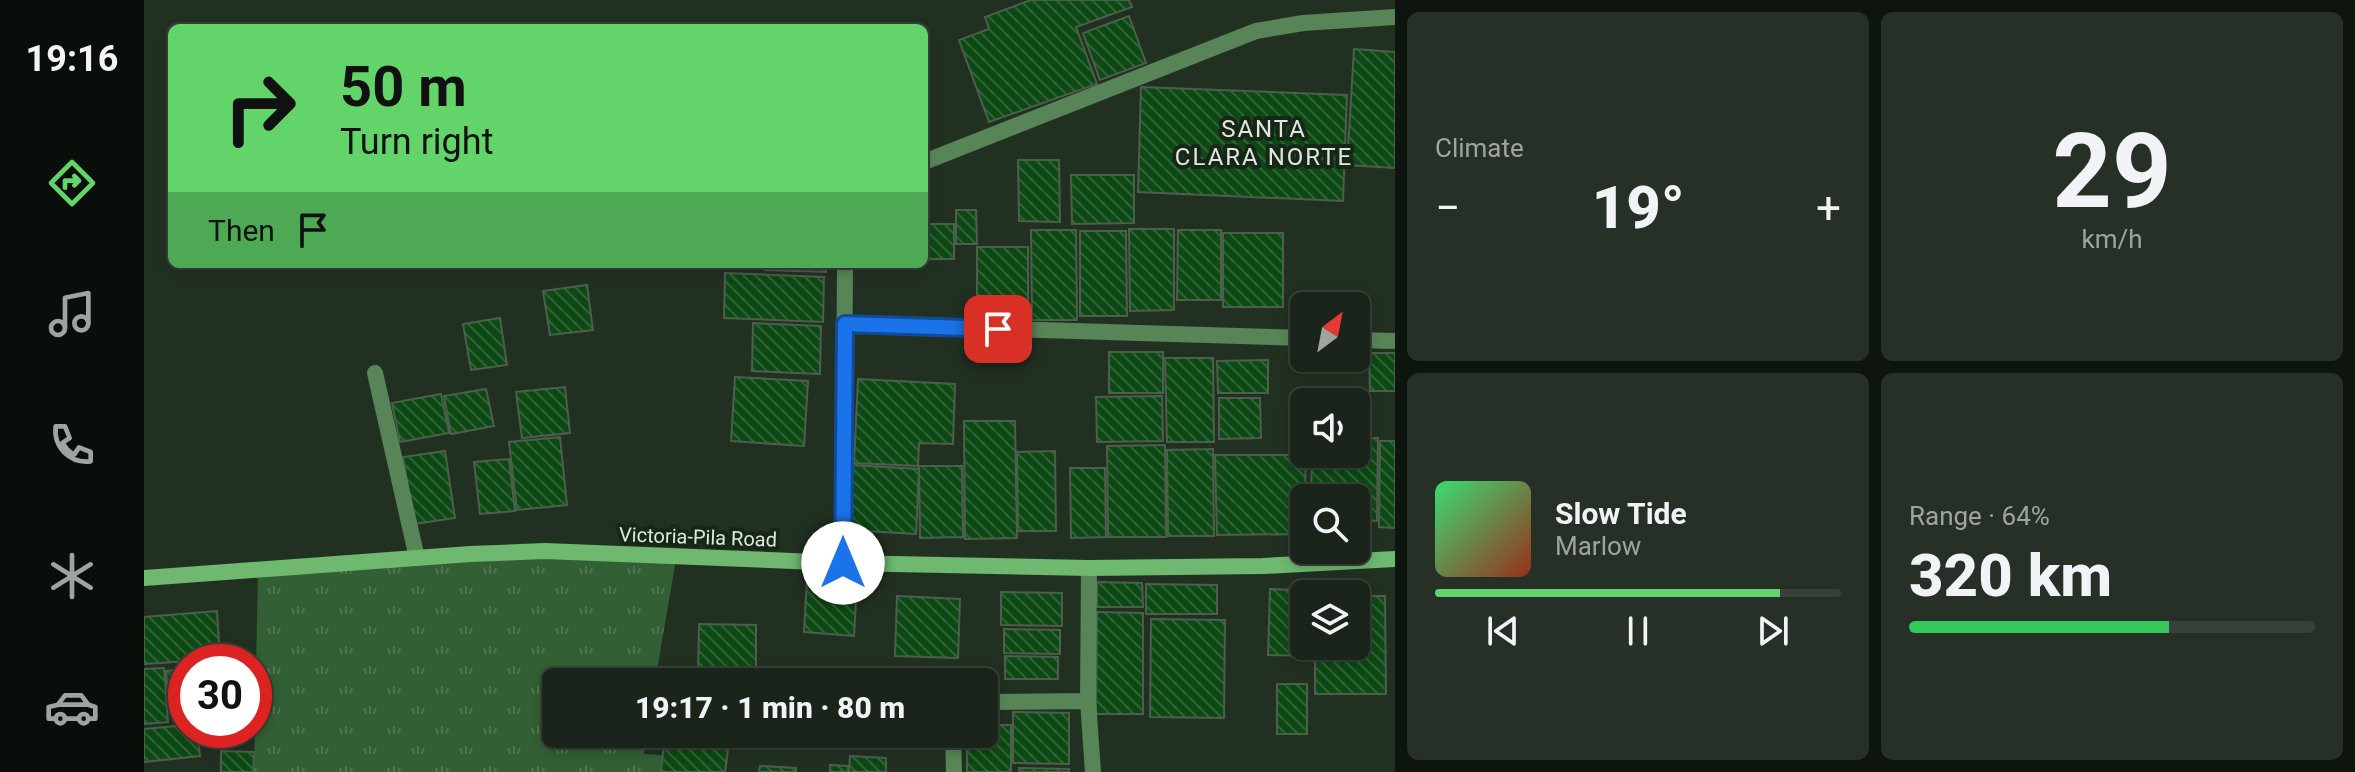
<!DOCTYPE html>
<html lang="en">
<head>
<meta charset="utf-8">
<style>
	:root { --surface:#1a241a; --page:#273027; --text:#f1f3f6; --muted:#9fa4a2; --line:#384139; --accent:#62d469 }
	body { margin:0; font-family:Roboto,sans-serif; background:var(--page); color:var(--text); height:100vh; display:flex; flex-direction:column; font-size:30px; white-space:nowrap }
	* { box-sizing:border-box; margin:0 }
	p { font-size:26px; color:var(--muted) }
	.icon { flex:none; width:44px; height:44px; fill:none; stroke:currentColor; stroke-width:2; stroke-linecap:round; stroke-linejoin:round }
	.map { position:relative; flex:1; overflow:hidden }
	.sheet { display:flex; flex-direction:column; gap:12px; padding:12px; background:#0e140e; width:960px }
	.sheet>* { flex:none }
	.top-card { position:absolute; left:24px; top:24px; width:760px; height:244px; border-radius:12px; box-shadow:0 4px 12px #0003,0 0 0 2px var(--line); background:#62d469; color:#111; overflow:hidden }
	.needle { width:52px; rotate:32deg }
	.controls { position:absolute; left:1146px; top:292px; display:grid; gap:16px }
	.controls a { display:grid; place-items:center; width:80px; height:80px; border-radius:12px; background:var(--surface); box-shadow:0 4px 12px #0003,0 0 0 2px var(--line); font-size:40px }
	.speed { position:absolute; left:24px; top:644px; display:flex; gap:16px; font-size:40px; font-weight:700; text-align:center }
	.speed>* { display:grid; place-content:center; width:104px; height:104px; border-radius:50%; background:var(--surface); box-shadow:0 4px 12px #0003,0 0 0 2px var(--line); line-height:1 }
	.speed .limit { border:12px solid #d22; background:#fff; color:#111 }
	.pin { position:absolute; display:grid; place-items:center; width:68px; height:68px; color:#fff; margin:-34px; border-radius:16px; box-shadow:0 4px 12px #0006 }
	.me { position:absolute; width:88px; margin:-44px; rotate:0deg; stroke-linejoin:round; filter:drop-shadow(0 0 6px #0008) }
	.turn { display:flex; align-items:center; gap:28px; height:168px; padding:0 40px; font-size:36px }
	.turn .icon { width:104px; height:104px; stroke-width:2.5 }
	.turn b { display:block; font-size:56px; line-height:68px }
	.then { display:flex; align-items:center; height:76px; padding:0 40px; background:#0003; gap:16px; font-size:30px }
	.big { font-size:60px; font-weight:800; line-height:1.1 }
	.sheet .tile { flex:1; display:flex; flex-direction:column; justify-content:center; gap:12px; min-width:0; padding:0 28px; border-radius:12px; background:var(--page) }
	.sheet .dial { align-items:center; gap:0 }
	.dial b { font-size:104px; line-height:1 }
	.song { display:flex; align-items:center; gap:24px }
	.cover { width:96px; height:96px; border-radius:12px; background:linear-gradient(135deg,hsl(140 70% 55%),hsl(10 70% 35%)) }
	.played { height:8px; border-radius:4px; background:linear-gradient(90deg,var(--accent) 85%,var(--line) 85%) }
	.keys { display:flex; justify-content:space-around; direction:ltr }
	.heat { display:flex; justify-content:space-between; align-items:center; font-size:44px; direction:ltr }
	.charge { height:12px; border-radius:6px; background:linear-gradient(90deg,#34c759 64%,var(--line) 0) }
	.sheet .tiles { flex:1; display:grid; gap:12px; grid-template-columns:repeat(2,1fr) }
	.trip { position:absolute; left:398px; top:668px; width:456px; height:80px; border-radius:12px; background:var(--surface); box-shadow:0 4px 12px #0003,0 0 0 2px var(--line); font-weight:800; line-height:80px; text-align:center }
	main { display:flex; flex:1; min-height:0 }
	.menu { display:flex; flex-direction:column; width:144px; justify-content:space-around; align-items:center; background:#0a0e0a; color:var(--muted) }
	.menu .icon { width:56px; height:56px }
	.menu .on { color:var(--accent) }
	.menu b { font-size:36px; color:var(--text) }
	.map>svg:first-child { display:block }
	.grass { fill:url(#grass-tufts) }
	.building { fill:url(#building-back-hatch); stroke:#4e5e4d; stroke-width:2 }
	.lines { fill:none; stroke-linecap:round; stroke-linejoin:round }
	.street { stroke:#588558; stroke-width:16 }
	.secondary { stroke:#6eb870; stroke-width:16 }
	.route-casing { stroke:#114b97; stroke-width:20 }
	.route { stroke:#1a73e8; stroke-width:14 }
	.labels { text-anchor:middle; stroke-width:8; stroke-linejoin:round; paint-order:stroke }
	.street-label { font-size:20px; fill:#dee8de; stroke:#182618 }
	.quarter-label { font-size:24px; letter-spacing:2px; fill:#dee8de; stroke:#182618 }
</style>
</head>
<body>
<main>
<nav class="menu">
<b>19:16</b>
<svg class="icon on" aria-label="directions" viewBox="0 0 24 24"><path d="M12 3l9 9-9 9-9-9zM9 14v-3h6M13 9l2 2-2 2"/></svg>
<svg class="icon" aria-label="music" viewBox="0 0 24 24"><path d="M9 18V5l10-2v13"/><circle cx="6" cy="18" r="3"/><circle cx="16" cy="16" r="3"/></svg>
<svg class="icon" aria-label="phone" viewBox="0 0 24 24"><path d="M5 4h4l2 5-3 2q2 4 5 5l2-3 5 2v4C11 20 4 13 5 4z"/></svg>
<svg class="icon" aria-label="climate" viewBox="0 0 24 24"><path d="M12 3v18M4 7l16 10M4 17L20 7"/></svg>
<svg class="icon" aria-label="car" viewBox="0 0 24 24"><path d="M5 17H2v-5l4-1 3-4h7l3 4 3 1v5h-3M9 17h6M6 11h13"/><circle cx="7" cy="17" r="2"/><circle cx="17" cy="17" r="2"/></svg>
</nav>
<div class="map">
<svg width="1251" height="772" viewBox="0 0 1251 772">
	<defs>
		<pattern id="grass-tufts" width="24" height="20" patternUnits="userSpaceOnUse" patternTransform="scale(2)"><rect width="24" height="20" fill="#325f34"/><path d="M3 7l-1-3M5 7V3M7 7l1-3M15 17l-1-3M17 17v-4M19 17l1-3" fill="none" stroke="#4f7651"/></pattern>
		<pattern id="building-back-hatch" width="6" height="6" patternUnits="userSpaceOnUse" patternTransform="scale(2)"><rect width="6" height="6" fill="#0d4914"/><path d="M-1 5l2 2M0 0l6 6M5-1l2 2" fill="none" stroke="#306336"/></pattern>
	</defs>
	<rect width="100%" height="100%" fill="#223022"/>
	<!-- grass -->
	<path class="grass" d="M326 554 532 559 511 682H412V734H503L500 754 547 757V772H110L114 570Z"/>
	<!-- building -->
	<path class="building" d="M887 0H985L988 7 932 27 953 84 845 122 815 40 845 29 841 17Z
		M985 16 1002 63 956 80 939 33Z
		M1210 49 1251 52V168L1203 165Z
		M997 87 1203 95 1199 201 994 192Z
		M874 160H915L916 222 875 221Z
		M927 175H990V223L928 224Z
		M812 210H832L833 244H812Z
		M780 224H810V259H780Z
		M985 229H1030V310L986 311Z
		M887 230H932L933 320H888Z
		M1034 230H1077V300H1033Z
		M936 231H982L983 316H936Z
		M1079 233H1139V307H1079Z
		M833 247H884V322L833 323Z
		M621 264H682V272L621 270Z
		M581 273 680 277 679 322 580 318Z
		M443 285 449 330 406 335 399 291Z
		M356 318 363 365 327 370 319 324Z
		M609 323 677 326 676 374 608 371Z
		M965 352H1019V393H965Z
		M1225 353H1251V391H1226Z
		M1021 358H1069L1070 442H1023Z
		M1124 360V393H1074L1073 361Z
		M591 377 664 381 660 446 587 441Z
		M714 379 811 384 809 444 775 443 774 466 710 463Z
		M421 387 426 433 378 438 372 392Z
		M342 389 350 426 307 434 300 396Z
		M297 394 305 433 256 442 248 403Z
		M1018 396 1019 441 953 442 952 397Z
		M1075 398H1116L1117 438 1075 439Z
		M820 421H871L873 538 821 539Z
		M416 437 423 505 373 510 365 442Z
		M1212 438H1234L1233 521 1212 520V498H1167L1168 454H1212Z
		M1236 441H1251V528L1235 527Z
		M1021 445 1022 537H964L963 446Z
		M1069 449 1070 536H1024L1023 450Z
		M301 451 311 518 270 524 259 457Z
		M911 451 912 531H874L873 452Z
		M1071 455H1162L1160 534 1073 535Z
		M365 459 371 511 336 514 330 462Z
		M707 465 775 469 772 534 705 530Z
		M775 466H818L819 537 776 538Z
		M926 468H961L962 537 927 538Z
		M663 580 713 583 710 636 660 632Z
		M953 582 998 583 999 607H953Z
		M1002 584 1073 585V614H1002Z
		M1126 589 1169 591V594H1160V646H1168L1167 656 1124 655Z
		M857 592 918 593V626L857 625Z
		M753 596 816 599 814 658 751 656Z
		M1212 596H1241L1242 694H1171V646H1212Z
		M73 611 76 659 0 664V617Z
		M953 612 999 613V714H952Z
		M1007 619 1081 620 1080 718 1006 717Z
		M555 624 612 625V676L554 675Z
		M860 629 916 630V654L860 653Z
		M861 656 914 657V679H861Z
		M20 668 24 722 0 724V669Z
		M42 669V711L26 713 22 671Z
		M1133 684H1163V734H1133Z
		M869 712 925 713V764L869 763Z
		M42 725V730H53L56 756 0 762V729Z
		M840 725H867V772H823V734H840Z
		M521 734 586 736 581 772H517Z
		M731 734H792L791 748 730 746Z
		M77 751 110 752 109 772H77Z
		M706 756 742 758V772H705Z
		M686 765 704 766V772H686Z
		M616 766 652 768V772H615Z
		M875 768 925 769V772H875Z"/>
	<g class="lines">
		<!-- street -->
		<path class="street" d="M780 162 1112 31 1159 23 1251 17
			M701 324 1160 338
			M1212 340 1251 341
			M231 373 273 558
			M699 563 701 264
			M945 568 944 701 949 772
			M840 702 944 701
			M809 734 810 772"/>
		<!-- secondary -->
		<path class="secondary" d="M0 578 326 554 401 551 699 563 945 568 1119 566 1251 559"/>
	</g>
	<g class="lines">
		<!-- route casing -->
		<g class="route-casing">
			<path id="route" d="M699 563 701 324 854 329"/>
		</g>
		<!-- route -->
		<use href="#route" class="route"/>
	</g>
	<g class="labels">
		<!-- street labels -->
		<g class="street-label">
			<text transform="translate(554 537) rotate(2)" y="7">Victoria-Pila Road</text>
		</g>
		<!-- quarter labels -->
		<g class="quarter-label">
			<text x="1120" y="137">SANTA<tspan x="1120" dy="28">CLARA NORTE</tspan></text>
		</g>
	</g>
</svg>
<div class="controls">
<a><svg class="needle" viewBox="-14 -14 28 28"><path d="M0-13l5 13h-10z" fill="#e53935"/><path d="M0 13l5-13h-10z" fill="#9fa4a2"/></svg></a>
<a><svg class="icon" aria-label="sound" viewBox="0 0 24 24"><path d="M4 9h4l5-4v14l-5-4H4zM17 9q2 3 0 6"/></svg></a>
<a><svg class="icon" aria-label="search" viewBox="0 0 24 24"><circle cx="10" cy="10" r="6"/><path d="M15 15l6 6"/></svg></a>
<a><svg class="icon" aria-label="layers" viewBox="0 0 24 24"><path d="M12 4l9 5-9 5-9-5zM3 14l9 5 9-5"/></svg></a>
</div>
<div class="speed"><div class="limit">30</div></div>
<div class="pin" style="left:854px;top:329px;background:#d93025"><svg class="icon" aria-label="arrive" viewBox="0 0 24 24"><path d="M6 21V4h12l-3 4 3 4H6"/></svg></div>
<svg class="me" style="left:699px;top:563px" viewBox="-20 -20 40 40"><circle r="19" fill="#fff"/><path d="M0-13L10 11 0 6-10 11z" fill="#1a73e8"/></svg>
<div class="trip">19:17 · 1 min · 80 m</div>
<div class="top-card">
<div class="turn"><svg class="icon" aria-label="right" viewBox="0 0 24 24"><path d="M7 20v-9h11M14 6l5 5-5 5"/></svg><div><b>50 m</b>Turn right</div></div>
<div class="then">Then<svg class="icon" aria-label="arrive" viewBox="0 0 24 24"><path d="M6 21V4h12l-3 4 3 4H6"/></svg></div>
</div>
</div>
<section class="sheet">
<div class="tiles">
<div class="tile"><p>Climate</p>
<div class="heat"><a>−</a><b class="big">19°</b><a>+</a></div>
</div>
<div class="tile dial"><b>29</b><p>km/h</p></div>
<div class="tile">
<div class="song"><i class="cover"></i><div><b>Slow Tide</b><p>Marlow</p></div></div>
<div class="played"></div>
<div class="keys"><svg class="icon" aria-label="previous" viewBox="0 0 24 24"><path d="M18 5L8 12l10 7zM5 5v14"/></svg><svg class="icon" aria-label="pause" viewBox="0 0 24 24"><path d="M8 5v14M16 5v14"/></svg><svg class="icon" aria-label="next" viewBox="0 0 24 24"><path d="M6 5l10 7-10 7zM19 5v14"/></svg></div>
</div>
<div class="tile"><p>Range · 64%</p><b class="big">320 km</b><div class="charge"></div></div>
</div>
</section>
</main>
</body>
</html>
